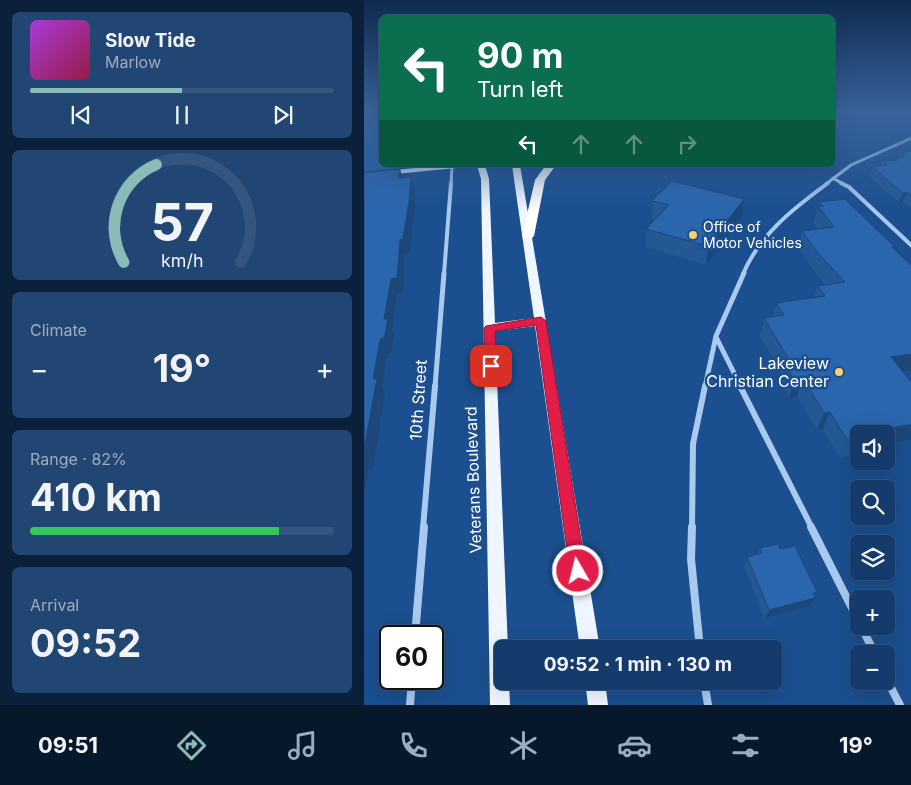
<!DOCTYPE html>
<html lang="en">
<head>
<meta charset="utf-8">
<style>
	:root { --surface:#143b6b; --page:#214673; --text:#f1f3f6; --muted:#9dadc1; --line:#33557e; --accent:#8bbbb9 }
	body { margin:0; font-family:Inter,sans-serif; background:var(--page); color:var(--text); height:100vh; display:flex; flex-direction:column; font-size:19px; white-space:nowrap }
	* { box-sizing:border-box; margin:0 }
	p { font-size:16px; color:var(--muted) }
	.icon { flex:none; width:28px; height:28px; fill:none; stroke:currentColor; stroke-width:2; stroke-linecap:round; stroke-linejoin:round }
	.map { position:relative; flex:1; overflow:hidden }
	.sheet { display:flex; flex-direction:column; gap:12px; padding:12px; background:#0b203b; width:364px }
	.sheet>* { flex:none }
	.banner { position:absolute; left:15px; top:15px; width:456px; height:152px; border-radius:8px; box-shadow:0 5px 20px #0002,0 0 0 1px var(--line); background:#0b6e4f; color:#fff; overflow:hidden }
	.fabs { position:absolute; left:486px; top:425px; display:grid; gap:10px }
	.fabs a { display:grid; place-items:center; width:45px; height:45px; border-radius:8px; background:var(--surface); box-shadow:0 5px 20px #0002,0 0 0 1px var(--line); font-size:25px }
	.speed { position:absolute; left:15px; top:625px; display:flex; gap:10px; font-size:25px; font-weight:700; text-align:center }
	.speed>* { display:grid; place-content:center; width:65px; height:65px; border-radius:50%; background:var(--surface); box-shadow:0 5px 20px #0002,0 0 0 1px var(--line); line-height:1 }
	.speed .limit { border:2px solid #111; border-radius:8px; background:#fff; color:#111 }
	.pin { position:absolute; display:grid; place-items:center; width:42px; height:42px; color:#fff; margin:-21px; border-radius:10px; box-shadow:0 2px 8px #0006 }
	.me { position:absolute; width:55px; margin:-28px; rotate:352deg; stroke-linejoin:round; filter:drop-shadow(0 0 4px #0008) }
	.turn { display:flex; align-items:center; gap:18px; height:105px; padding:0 15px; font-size:22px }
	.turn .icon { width:65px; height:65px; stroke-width:2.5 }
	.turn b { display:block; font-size:35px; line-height:42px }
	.lanes { display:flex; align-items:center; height:48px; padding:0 15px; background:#0003; justify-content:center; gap:25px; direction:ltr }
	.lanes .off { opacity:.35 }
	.big { font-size:38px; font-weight:700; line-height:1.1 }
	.sheet .widget { flex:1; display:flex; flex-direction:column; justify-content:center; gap:8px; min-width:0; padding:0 18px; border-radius:8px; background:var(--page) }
	.sheet .dial { align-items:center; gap:0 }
	.dial svg { height:130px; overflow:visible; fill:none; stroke:var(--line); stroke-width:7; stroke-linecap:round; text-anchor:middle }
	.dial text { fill:var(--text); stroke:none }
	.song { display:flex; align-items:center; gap:15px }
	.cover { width:60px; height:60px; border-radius:8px; background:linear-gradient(135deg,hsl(280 70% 55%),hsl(340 70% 35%)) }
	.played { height:5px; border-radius:2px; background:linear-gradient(90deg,var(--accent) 50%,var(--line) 50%) }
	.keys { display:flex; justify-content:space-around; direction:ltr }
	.heat { display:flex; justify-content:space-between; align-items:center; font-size:28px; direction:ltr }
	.charge { height:8px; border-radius:4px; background:linear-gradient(90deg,#34c759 82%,var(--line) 0) }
	.trip { position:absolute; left:130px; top:640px; width:288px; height:50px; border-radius:8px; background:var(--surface); box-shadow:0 5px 20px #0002,0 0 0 1px var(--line); font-weight:700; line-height:50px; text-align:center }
	.tabs { display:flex; height:80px; justify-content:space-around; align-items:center; background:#08182b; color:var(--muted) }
	.tabs .icon { width:35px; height:35px }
	.tabs .selected { color:var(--accent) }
	.tabs b { font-size:22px; color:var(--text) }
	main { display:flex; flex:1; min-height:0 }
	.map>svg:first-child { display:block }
	.green { fill:#2461a8 }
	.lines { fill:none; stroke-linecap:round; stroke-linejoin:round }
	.street-far4 { stroke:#a9c9ee; stroke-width:3 }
	.street-far3 { stroke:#a9c9ee; stroke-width:4 }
	.street-far2 { stroke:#a9c9ee; stroke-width:5 }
	.street-far1 { stroke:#a9c9ee; stroke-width:6 }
	.street { stroke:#a9c9ee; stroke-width:8 }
	.secondary { fill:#d6e6fa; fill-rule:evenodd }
	.primary { fill:#f0f6ff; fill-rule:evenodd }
	.highway { fill:#fff; fill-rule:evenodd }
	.wall { fill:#245895 }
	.shaded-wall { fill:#1d4779 }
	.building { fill:#2a66ad; stroke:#1d4779 }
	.route { fill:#e11d48; stroke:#92132f }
	.poi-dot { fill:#ffd166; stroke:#1b4f8f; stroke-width:2 }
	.labels { text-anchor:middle; stroke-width:5; stroke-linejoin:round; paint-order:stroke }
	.far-poi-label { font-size:14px; fill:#fff; stroke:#1b4f8f; text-anchor:start }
	.poi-label { font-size:16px; fill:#fff; stroke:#1b4f8f; text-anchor:end }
	.street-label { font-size:16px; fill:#fff; stroke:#1b4f8f }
</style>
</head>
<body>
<main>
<section class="sheet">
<div class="widget">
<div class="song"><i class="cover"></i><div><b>Slow Tide</b><p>Marlow</p></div></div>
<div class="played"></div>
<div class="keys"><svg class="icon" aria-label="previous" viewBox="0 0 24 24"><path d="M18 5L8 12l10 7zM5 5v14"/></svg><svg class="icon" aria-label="pause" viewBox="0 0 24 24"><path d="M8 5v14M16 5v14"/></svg><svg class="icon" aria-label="next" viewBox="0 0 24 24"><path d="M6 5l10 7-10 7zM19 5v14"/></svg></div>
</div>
<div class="widget dial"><svg viewBox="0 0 100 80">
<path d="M14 69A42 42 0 1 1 86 69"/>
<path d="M14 69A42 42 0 0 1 34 9" stroke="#8bbbb9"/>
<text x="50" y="56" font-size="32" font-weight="700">57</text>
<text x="50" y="72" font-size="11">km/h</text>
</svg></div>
<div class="widget"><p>Climate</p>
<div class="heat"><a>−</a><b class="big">19°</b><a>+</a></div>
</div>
<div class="widget"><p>Range · 82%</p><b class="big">410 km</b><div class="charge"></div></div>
<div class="widget"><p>Arrival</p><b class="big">09:52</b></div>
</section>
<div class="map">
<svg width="548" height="705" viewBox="0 0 548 705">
	<rect width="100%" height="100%" fill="#1b4f8f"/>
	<!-- green -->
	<path class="green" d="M0 111H17L18 165H69L0 171Z"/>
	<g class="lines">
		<!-- street-far4 -->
		<path class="street-far4" d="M469 178 479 184
			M87 184 88 167
			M462 184 487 165 548 138"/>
		<!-- street-far3 -->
		<path class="street-far3" d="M477 183 485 187 548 246
			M80 274 87 183
			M379 274C396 234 430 208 464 183"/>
		<!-- street-far2 -->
		<path class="street-far2" d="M352 337 377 387
			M71 387 80 273
			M341 387 352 336 380 273"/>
		<!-- street-far1 -->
		<path class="street-far1" d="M376 386 448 528
			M59 528 71 386
			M328 528 329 444 341 386"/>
		<!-- street -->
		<path class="street" d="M328 527 327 559 336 649
			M447 527 495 622
			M497 626 511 654
			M51 636 60 527
			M522 678 536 705
			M340 681 344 705
			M46 705 48 679"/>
		<!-- secondary -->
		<path class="secondary" d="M83 165H106L103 167 0 177V173Z"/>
		<!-- primary -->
		<path class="primary" d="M113 165H121L125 179 131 323 170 318 148 165H156L236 649H216L171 326 131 331 144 649H139V681H145L146 705H126L117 179Z
			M221 681H241L244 705H224Z"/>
		<!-- highway -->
		<path class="highway" d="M182 165H192L181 180 170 236 168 238H160L158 236 171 180Z"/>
	</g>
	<!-- wall -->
	<path class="wall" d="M548 151V209L539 202H535L505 176 509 167 516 166 518 161 531 160 532 158 537 157 539 152Z
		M380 199 378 217 342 265 282 247V229L291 219H288V201Z
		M455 202 530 249 548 266V370L538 371 548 383V439L522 444V434H495V455L475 457 459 429 453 430 433 396 425 398 415 380 417 372 396 336 400 318 409 317 412 303 450 297 454 286 462 285 449 270 434 248 438 231 454 229 449 223Z
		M396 548 416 549 453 592 450 596 451 598 446 606 401 618 380 566 383 557 394 554Z"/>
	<!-- shaded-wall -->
	<path class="shaded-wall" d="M36 169 40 183 34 178Z
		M47 177 51 191 50 215 45 254H41L39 293 33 294 28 329 30 334 27 353 23 354 18 388 21 393 9 468 4 469 0 496V449L9 379 16 339 20 319 27 279 36 240Z
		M543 192 539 202H535L539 193Z
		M380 199 378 217 342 265 344 246Z
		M548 354V370L518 375 527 357Z
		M439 378 433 396 425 398 430 380Z
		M466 412 459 429 453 430 460 413Z
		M548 424V439L522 444V440L526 434 522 429Z
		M451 598 446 606 401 618 405 610Z"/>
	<!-- building -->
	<path class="building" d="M548 151V196L543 192 539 193 509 167 523 165 518 161 534 160 532 158 540 157 538 155 542 154 539 152Z
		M36 169 34 178 47 177 45 201 39 239 36 240 33 278 27 279 20 319H24L20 338 16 339 9 379 13 378 0 449V173Z
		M308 181 380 199 344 246 282 229 305 205 288 201Z
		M481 199 531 247H528L548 266V354L527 357 548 383V424L522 429 526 434 522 435V434H495V439L483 440 466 412 460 413 439 378 430 380 420 362 426 361 400 318 420 315 412 303 461 296 454 286 481 282 454 253 438 231 470 227 454 206H459L455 202Z
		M414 544 416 549 431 546 453 592 449 593 451 598 405 610 383 557 398 553 396 548Z"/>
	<!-- sky -->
	<linearGradient id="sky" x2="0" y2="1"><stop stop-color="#0f2b4f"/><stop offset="0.53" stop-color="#39639b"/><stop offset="1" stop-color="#39639b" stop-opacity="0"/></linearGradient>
	<rect width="548" height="210" fill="url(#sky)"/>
	<!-- route -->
	<path class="route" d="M177 317 182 321 222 571 220 577 214 579 209 577 206 571 172 325 131 331 133 366 127 370 121 366 120 328 122 326Z"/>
	<!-- markers -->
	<g class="poi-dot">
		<circle cx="329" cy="235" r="5"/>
		<circle cx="475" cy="372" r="5"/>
	</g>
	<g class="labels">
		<!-- far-poi labels -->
		<g class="far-poi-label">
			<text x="339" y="232">Office of<tspan x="339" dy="16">Motor Vehicles</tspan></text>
		</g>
		<!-- poi labels -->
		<g class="poi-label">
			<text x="465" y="369">Lakeview<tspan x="465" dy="18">Christian Center</tspan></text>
		</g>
		<!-- street labels -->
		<g class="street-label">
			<text transform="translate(54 400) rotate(-86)" y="6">10th Street</text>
			<text transform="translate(109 480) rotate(-92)" y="6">Veterans Boulevard</text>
		</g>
	</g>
</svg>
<div class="fabs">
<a><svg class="icon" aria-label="sound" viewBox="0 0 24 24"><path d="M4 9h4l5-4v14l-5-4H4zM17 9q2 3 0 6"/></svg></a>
<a><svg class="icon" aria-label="search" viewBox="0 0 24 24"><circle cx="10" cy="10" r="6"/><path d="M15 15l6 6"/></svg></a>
<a><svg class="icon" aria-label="layers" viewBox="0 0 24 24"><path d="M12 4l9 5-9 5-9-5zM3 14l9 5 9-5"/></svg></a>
<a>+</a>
<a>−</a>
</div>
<div class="speed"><div class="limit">60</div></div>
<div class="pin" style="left:127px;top:366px;background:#d93025"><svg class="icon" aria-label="arrive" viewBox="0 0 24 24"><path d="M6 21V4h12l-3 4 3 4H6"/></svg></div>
<svg class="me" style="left:214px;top:571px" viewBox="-20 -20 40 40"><circle r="17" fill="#e11d48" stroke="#fff" stroke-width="3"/><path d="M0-11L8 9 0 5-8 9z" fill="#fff"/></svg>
<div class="trip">09:52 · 1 min · 130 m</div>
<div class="banner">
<div class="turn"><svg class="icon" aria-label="left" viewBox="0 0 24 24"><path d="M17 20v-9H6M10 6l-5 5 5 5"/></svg><div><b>90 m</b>Turn left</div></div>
<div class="lanes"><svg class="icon" aria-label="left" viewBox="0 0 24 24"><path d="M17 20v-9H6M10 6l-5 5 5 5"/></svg><svg class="icon off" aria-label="ahead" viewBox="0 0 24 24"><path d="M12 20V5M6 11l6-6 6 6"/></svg><svg class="icon off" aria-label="ahead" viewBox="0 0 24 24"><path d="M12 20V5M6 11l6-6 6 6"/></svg><svg class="icon off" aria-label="right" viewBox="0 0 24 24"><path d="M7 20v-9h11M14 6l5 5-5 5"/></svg></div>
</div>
</div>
</main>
<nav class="tabs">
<b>09:51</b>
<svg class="icon selected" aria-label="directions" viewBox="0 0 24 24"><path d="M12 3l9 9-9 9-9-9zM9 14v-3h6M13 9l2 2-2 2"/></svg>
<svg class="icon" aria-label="music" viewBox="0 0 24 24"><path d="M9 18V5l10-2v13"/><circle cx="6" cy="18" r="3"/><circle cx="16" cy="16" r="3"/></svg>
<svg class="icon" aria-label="phone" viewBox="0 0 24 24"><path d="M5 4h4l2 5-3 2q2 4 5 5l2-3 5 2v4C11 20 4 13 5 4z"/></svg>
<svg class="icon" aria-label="climate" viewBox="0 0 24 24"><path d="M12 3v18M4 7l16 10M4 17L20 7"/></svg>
<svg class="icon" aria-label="car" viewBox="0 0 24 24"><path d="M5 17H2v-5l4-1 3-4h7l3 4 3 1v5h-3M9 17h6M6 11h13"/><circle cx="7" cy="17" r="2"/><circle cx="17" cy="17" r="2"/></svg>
<svg class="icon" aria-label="filters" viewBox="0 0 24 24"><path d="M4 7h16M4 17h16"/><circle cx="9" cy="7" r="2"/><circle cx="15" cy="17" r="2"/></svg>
<b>19°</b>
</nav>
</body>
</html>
